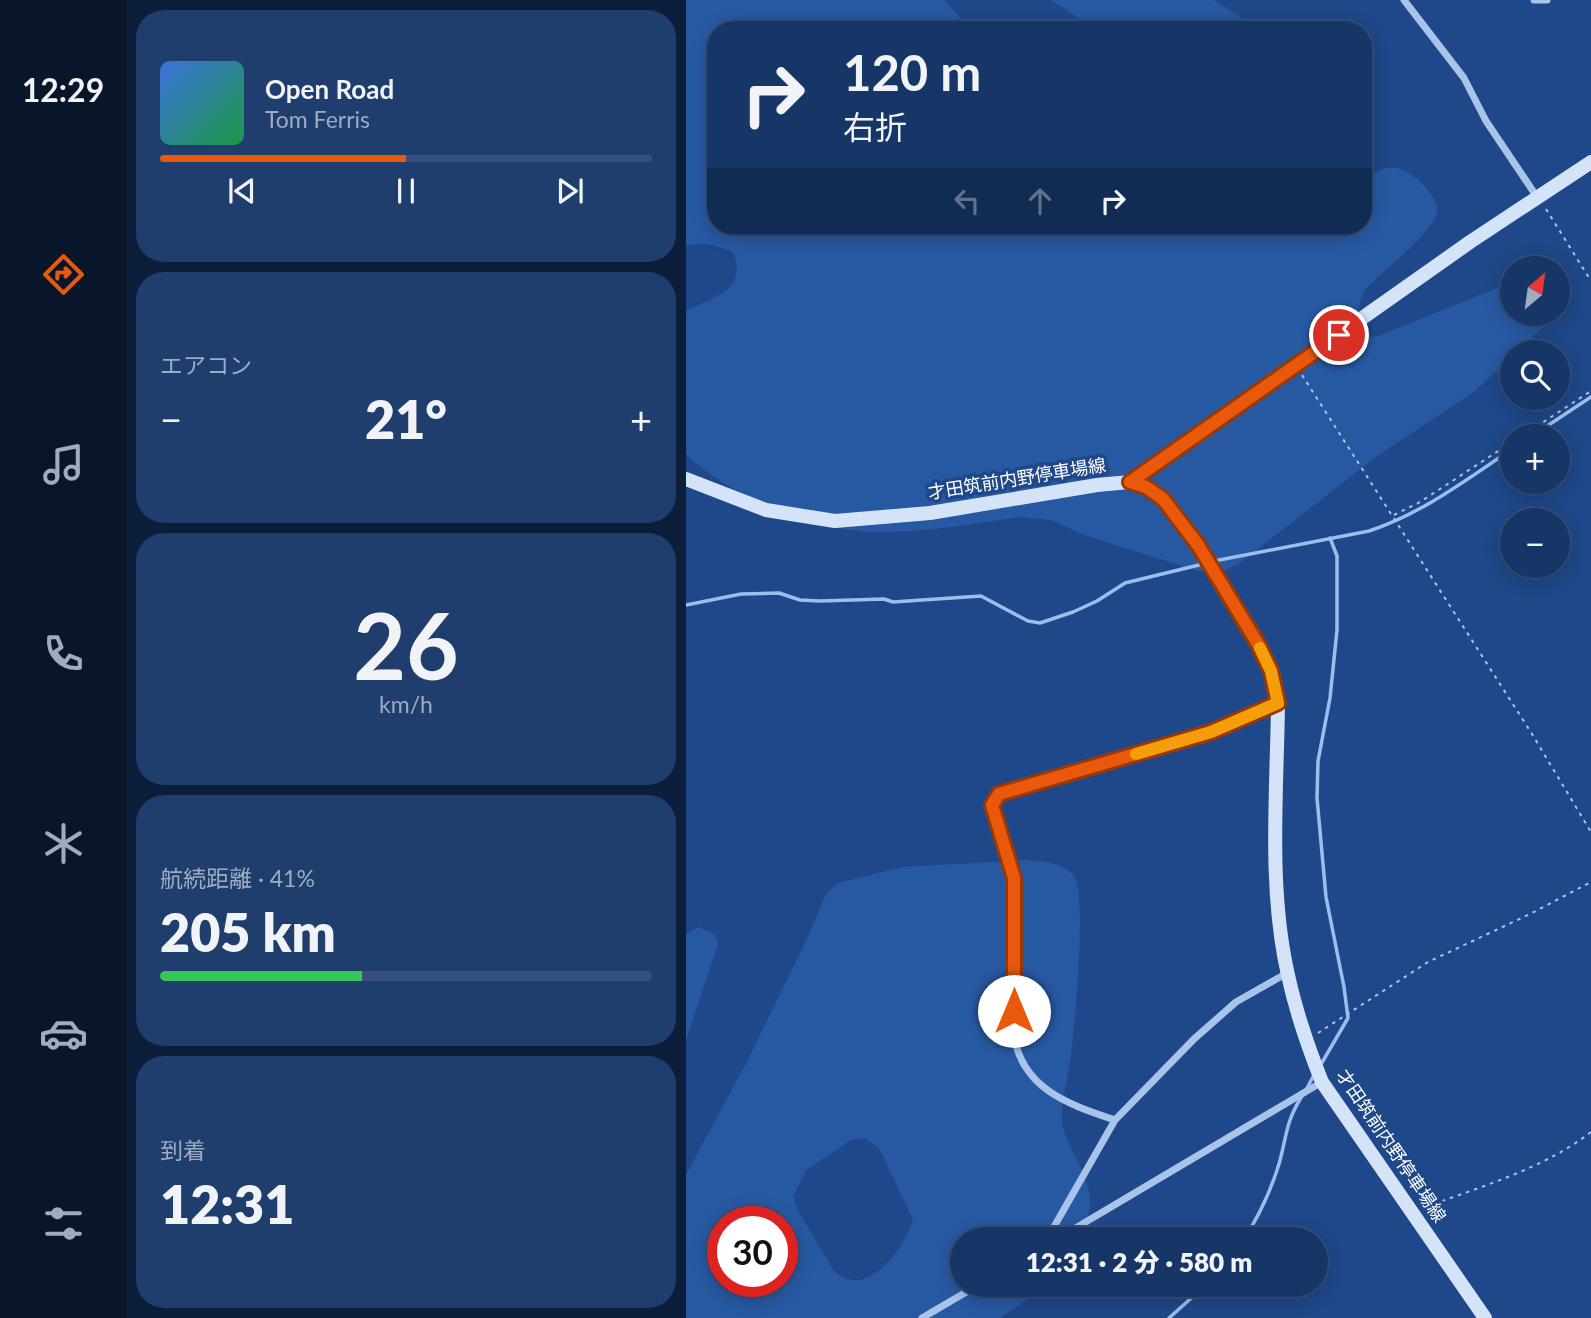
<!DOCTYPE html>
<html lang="ja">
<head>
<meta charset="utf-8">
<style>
	:root { --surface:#163667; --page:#1f3e6d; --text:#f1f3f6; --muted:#9eabc0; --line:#35507b; --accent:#ea580c }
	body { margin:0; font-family:Lato,"Noto Sans JP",sans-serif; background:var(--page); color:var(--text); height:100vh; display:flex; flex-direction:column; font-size:26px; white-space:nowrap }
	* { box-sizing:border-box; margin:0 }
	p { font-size:23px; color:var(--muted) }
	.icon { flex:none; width:38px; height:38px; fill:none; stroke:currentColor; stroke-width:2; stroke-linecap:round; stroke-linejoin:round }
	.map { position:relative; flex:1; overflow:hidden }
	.details { display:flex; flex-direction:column; gap:10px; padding:10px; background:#0c1e39; width:560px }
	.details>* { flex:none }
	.guide { position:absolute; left:21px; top:21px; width:665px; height:214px; border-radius:28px; box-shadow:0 4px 18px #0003,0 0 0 2px var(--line); background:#163667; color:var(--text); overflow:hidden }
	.needle { width:46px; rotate:29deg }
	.controls { position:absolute; left:814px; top:256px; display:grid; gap:14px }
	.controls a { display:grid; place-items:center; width:70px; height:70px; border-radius:50%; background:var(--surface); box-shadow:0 4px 18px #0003,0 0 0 2px var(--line); font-size:35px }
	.speed { position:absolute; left:21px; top:1206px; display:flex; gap:14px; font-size:35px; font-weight:700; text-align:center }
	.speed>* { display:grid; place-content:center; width:91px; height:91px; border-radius:50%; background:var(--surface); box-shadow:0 4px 18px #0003,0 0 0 2px var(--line); line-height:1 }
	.speed .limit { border:10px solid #d22; background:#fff; color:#111 }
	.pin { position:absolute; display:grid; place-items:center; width:60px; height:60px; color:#fff; margin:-30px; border:4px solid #fff; border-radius:50%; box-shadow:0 2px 7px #0007 }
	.me { position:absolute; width:77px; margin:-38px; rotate:0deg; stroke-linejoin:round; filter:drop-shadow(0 0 5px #0008) }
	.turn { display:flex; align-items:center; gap:24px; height:147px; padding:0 21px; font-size:32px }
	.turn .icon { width:91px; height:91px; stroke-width:2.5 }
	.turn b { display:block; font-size:49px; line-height:60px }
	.lanes { display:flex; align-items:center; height:66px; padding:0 21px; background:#0003; justify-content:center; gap:35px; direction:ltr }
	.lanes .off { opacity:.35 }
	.big { font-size:52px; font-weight:800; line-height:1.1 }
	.details .card { flex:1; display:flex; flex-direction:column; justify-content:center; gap:10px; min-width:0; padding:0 24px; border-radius:28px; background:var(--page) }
	.details .dial { align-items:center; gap:0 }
	.dial b { font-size:91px; line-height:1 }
	.song { display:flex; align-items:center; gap:21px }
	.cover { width:84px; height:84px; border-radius:10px; background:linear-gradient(135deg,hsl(220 70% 55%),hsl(140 70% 35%)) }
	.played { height:7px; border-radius:4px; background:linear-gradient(90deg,var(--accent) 50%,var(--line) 50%) }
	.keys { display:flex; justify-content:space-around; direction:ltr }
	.heat { display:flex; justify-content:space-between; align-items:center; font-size:38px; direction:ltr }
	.charge { height:10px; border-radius:5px; background:linear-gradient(90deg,#34c759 41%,var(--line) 0) }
	.trip { position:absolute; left:264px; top:1227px; width:378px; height:70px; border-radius:35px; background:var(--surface); box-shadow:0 4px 18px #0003,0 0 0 2px var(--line); font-weight:800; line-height:70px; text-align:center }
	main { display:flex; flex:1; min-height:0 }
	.menu { display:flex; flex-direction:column; width:126px; justify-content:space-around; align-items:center; background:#091629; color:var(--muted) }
	.menu .icon { width:49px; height:49px }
	.menu .on { color:var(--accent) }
	.menu b { font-size:32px; color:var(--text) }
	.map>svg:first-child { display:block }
	.green { fill:#2759a2; fill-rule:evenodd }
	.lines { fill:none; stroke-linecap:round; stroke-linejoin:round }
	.stream { stroke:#9cbeed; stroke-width:3.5 }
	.path { stroke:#a9c4eb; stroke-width:2; stroke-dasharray:3.5 5; stroke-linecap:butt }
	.street { stroke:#a9c4eb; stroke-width:7 }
	.secondary { stroke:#d5e3f9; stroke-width:14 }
	.route-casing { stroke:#983908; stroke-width:18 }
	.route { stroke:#ea580c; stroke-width:12 }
	.slow { stroke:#f59e0b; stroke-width:12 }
	.labels { text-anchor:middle; stroke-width:7; stroke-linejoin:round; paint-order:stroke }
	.street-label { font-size:18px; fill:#fff; stroke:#1e4889 }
</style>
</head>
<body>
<main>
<nav class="menu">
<b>12:29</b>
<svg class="icon on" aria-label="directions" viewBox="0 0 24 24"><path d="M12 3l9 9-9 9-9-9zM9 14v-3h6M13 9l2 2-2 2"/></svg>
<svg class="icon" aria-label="music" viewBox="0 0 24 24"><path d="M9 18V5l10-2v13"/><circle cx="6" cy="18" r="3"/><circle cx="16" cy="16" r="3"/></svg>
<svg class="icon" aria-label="phone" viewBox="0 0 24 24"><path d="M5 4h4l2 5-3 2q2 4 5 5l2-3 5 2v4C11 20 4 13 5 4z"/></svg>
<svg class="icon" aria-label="climate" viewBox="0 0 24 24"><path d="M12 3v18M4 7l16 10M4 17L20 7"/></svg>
<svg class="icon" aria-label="car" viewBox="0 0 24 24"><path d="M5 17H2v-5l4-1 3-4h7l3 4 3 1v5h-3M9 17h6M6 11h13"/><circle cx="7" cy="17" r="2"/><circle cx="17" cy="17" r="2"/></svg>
<svg class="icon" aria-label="filters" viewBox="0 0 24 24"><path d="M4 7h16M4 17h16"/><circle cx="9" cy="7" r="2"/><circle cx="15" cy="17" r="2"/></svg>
</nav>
<section class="details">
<div class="card">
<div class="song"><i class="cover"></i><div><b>Open Road</b><p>Tom Ferris</p></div></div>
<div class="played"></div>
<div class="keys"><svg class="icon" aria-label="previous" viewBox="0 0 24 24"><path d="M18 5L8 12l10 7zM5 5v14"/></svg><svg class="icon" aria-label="pause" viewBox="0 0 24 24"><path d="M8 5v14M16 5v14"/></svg><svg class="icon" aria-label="next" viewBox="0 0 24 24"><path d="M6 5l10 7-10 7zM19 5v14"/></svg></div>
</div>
<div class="card"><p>エアコン</p>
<div class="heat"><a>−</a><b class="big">21°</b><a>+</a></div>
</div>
<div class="card dial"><b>26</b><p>km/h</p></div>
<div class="card"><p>航続距離 · 41%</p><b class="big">205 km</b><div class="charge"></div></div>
<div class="card"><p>到着</p><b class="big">12:31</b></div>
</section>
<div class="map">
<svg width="905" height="1318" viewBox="0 0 905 1318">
	<rect width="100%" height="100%" fill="#1e4889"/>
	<!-- green -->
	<path class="green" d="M0 0H258L285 30H30V226H677V177C701 168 709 161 731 179 739 186 751 199 751 210 751 230 695 272 680 289 672 303 669 320 678 334L688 337 695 335 826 282V313H867L861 323 831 352H826V357L789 391 691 456 554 563 536 572 512 571 401 536 365 520 335 517C283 524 227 535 174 531 118 526 40 493 0 454V311C25 299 63 289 47 253 31 244 18 243 0 245Z
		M365 0H528L574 30H404L388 15Z
		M339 860C356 862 376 861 388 876 401 895 389 1018 386 1046 384 1069 377 1092 376 1115 375 1127 381 1139 386 1150 404 1185 414 1205 390 1239H276V1284L354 1285 338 1302 314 1318H0V1175L60 1063 121 939 139 896 148 886 156 882 216 867ZM178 1138 193 1148 227 1220C218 1250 180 1301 148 1271L111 1209 107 1197 120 1170 165 1140ZM37 1222H96V1281H37Z
		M13 927 29 934 32 944 0 1040V934Z"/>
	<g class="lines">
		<!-- stream -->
		<path class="stream" d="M846 436 905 397
			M528 561 683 531C735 514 780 480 826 449
			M0 605 55 594 93 593 114 600 134 601 198 599 207 602 295 596 342 621 354 623 387 612 411 601 439 583 517 564
			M634 1066 662 1018 658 987 640 897 631 798 632 761 644 698 651 630V556L644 538
			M620 1090 628 1075
			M558 1239C573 1216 585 1190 593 1164 601 1136 599 1123 616 1096
			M483 1318 521 1284"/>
		<!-- path -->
		<path class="path" d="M860 209 905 281
			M616 375 846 734 905 832
			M836 436 905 391
			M708 515 734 502 826 442
			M632 1033 742 962 844 914 905 882
			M740 1207C796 1186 857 1169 905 1132"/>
		<!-- street -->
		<path class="street" d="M718 0 778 78 800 121 851 197
			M848 0H861
			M429 1120C385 1105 336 1090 328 1035L329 888 306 805 313 794 525 732 592 703
			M361 1239 429 1120 508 1039 550 1002 601 973
			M371 1239 636 1082
			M236 1318 294 1284"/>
		<!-- secondary -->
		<path class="secondary" d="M0 479 80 510 149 521 244 513 411 485 444 482 460 487 477 499 512 545 572 644 585 671 592 703C591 793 582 887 602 975 610 1012 622 1047 636 1082L799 1318
			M444 482 784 242 905 162"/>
	</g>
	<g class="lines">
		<!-- route casing -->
		<g class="route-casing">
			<path id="route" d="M328 1011V878L306 805 313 794 525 732 592 703 585 671 572 644 512 545 477 499 460 487 444 482 653 335"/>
		</g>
		<!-- route -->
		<use href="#route" class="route"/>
		<!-- slow -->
		<path class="slow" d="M450 754 525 732 592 703 585 671 574 648"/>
	</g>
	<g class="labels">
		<!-- street labels -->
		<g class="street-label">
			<text transform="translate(331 479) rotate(-9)" y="6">才田筑前内野停車場線</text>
			<text transform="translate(705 1146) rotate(56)" y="6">才田筑前内野停車場線</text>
		</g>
	</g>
</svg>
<div class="controls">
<a><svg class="needle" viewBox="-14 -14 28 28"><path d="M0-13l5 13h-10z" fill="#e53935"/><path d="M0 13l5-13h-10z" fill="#9eabc0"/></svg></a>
<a><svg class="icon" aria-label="search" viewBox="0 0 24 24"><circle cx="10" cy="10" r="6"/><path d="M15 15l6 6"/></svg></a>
<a>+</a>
<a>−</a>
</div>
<div class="speed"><div class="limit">30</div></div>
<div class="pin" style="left:653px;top:335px;background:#d93025"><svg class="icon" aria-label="arrive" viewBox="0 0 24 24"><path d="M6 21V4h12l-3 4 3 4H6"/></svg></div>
<svg class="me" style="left:328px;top:1011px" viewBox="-20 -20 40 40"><circle r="19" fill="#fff"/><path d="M0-13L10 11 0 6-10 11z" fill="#ea580c"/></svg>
<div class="trip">12:31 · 2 分 · 580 m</div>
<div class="guide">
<div class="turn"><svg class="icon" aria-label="right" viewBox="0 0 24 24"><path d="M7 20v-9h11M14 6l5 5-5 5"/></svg><div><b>120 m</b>右折</div></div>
<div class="lanes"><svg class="icon off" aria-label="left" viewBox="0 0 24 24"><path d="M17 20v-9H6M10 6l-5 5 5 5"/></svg><svg class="icon off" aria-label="ahead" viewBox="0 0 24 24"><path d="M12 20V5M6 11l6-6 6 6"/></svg><svg class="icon" aria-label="right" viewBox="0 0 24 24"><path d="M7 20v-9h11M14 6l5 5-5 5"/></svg></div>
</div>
</div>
</main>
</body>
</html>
